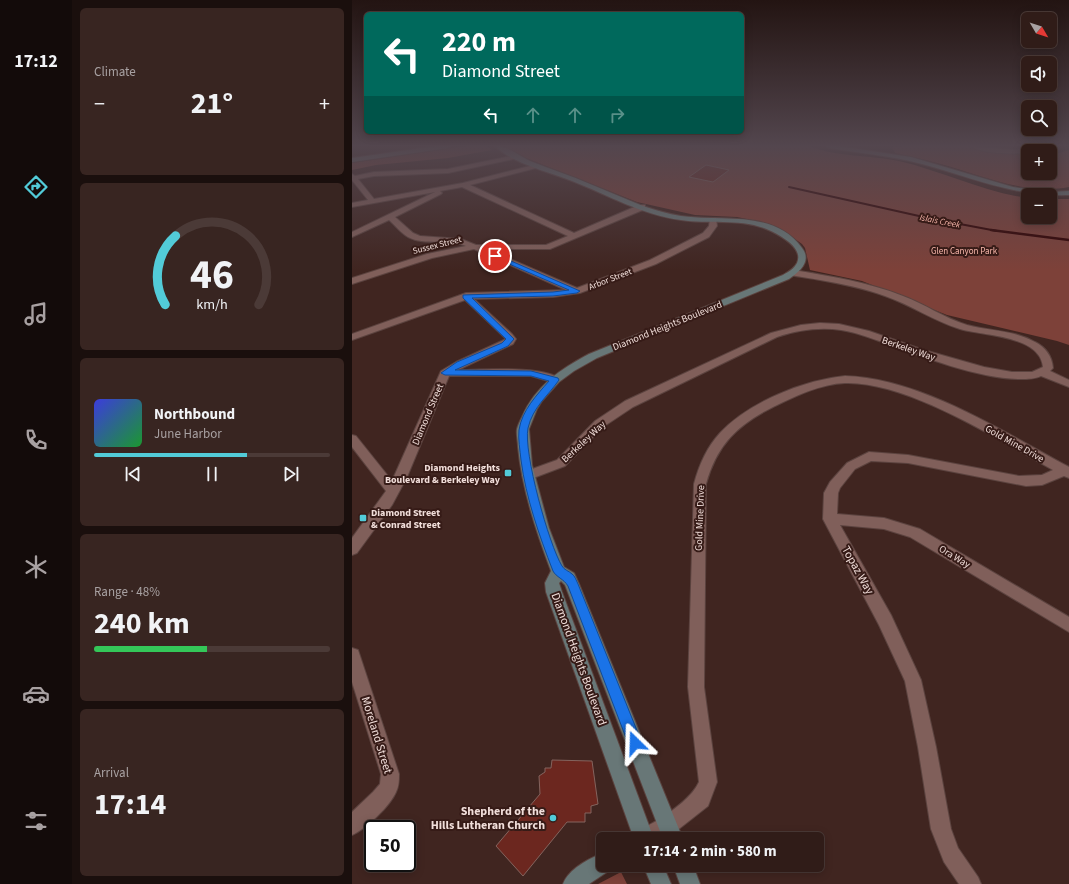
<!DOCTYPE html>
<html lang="en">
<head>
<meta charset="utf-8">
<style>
	:root { --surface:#301c18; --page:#382521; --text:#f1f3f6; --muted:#a8a1a2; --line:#4b3a37; --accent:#52cbd8 }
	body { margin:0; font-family:"Source Sans 3",sans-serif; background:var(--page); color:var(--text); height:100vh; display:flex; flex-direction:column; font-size:15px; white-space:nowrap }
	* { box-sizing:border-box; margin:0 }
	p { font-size:13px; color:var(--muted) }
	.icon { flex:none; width:22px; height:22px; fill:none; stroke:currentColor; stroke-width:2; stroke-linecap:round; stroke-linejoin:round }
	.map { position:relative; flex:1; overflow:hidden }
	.drawer { display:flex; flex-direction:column; gap:8px; padding:8px; background:#1a0f0d; width:280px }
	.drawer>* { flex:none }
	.hud { position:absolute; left:12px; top:12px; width:380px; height:122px; border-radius:6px; box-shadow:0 2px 10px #0003,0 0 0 1px var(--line); background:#00695c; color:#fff; overflow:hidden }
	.needle { width:26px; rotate:129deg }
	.controls { position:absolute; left:669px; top:12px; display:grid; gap:8px }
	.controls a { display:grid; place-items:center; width:36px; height:36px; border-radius:6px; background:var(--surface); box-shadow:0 2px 10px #0003,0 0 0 1px var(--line); font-size:20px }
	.speed { position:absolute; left:12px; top:820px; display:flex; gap:8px; font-size:20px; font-weight:700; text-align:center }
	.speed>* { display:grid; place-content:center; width:52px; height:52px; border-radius:50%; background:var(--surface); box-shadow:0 2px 10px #0003,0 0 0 1px var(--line); line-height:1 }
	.speed .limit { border:2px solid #111; border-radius:6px; background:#fff; color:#111 }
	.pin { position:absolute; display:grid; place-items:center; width:34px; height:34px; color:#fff; margin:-17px; border:2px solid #fff; border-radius:50%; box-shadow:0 1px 4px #0007 }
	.me { position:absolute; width:44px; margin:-22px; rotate:338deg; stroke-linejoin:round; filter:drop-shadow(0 0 3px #0008) }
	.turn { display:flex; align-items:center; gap:14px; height:84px; padding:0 12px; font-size:18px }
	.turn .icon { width:52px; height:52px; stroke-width:2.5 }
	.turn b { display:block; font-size:28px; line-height:34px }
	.lanes { display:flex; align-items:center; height:38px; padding:0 12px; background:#0003; justify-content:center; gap:20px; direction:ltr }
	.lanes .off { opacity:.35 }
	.big { font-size:30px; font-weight:700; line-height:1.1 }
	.drawer .card { flex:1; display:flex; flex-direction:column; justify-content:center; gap:6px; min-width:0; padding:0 14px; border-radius:6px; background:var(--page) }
	.drawer .dial { align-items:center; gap:0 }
	.dial svg { height:104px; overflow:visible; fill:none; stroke:var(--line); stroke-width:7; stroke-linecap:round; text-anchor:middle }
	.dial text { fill:var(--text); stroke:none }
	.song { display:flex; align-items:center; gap:12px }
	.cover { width:48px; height:48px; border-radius:6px; background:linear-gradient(135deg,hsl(240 70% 55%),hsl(130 70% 35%)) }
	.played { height:4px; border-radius:2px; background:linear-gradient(90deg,var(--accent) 65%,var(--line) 65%) }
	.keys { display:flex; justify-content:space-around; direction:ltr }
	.heat { display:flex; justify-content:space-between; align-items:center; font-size:22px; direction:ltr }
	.charge { height:6px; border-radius:3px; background:linear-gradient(90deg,#34c759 48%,var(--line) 0) }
	.trip { position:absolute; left:244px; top:832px; width:228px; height:40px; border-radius:6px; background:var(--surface); box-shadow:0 2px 10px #0003,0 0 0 1px var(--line); font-weight:700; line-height:40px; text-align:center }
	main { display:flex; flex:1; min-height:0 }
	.tab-bar { display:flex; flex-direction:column; width:72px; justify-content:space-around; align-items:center; background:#130b0a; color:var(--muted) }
	.tab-bar .icon { width:28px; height:28px }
	.tab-bar .selected { color:var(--accent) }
	.tab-bar b { font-size:18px; color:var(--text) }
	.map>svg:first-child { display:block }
	.green { fill:#7d4139 }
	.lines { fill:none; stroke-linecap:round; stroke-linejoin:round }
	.stream-far1 { stroke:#300000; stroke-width:2 }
	.stream { stroke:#300000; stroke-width:2.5 }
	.building { fill:#6c271f; stroke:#84645e }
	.street-casing { stroke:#5b433f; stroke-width:2 }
	.secondary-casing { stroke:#5b433f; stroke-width:2 }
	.street { fill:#805f5a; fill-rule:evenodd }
	.secondary { fill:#687777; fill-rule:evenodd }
	.route { fill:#1a73e8; stroke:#114b97 }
	.poi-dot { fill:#52cbd8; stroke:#361b17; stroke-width:1.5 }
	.labels { text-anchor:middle; stroke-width:4; stroke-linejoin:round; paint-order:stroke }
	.far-water-label { font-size:9px; font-style:italic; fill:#f3b2a7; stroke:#361b17 }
	.far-street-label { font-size:9px; fill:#f1deda; stroke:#361b17 }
	.far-park-label { font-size:9px; fill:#f8b6ab; stroke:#361b17 }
	.street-label { font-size:10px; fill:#f1deda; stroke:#361b17 }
	.poi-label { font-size:10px; font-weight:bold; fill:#f1deda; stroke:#361b17; text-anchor:end }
	.near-street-label { font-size:12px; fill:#f1deda; stroke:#361b17 }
	.near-poi-label { font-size:12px; font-weight:bold; fill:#f1deda; stroke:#361b17; text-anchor:end }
</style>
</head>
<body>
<main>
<nav class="tab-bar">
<b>17:12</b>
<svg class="icon selected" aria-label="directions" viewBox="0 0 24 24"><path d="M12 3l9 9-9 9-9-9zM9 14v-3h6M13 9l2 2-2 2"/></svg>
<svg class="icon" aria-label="music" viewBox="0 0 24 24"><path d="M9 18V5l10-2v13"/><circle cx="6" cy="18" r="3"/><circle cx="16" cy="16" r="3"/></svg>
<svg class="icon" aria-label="phone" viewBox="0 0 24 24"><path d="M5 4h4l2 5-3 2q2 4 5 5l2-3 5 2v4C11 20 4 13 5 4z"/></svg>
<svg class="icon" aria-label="climate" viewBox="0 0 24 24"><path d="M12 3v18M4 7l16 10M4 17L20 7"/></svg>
<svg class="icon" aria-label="car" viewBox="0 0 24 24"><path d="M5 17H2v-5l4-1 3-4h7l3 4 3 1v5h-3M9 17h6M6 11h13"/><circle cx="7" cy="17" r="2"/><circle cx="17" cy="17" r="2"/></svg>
<svg class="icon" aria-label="filters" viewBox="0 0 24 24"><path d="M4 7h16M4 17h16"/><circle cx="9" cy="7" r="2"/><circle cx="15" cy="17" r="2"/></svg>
</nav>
<section class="drawer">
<div class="card"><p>Climate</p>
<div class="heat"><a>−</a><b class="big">21°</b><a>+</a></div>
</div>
<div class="card dial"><svg viewBox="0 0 100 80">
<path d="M14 69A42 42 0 1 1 86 69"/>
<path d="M14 69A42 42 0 0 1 22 16" stroke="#52cbd8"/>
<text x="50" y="56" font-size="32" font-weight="700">46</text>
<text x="50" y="72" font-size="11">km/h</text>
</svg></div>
<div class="card">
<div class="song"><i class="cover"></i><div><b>Northbound</b><p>June Harbor</p></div></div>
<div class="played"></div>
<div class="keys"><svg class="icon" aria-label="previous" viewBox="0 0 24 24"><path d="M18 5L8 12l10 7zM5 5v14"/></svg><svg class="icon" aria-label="pause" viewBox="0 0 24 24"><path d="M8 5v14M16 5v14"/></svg><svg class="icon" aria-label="next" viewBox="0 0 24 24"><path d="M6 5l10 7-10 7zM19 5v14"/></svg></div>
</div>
<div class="card"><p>Range · 48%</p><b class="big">240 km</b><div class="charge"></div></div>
<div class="card"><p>Arrival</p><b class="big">17:14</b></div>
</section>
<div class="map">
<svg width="717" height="884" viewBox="0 0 717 884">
	<rect width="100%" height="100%" fill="#402520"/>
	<!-- green -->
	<path class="green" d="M115 146H135L140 150 96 158 24 165 0 170V163Z
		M153 146H457C485 157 517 155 547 161 590 171 631 192 676 198V217H698V199H717V345L705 341 595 315 510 281 458 270 453 248 450 244 433 232 414 223 385 217 343 215 285 202 174 158Z
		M553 146H616L640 152 662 154 676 152V173H698V156L717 150V187C672 196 628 174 585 163 571 159 557 156 543 153L540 147Z
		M269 872 275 884H246Z"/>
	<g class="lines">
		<!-- stream-far1 -->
		<path class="stream-far1" d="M437 187 576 218 645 231"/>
		<!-- stream -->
		<path class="stream" d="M639 230 717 240"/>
	</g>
	<!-- building -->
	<path class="building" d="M354 165 377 170 361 182 337 177Z
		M200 760 240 761 246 804 239 806V813H233V822H215L171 876 144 846 188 794 187 776 193 772V768H199Z"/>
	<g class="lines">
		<!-- street casing -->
		<g class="street-casing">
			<path id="street" d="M618 146 662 150 706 146 690 151H676V153C661 154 630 154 618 146Z
				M164 155 167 157 166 158 96 173 22 176 6 179 22 199 111 183 186 164 189 166 188 167 118 185 222 233 287 205H293V209L198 249H135L225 288 298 260 351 233 357 226 358 218H364L365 226 357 237 304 264 228 293 201 297 122 299 160 334 164 339 161 344 106 370C126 370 197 365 208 380L203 383 179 376H97L55 477 40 505 5 553 0 555V538L34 491 0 447V435L4 436 40 481 89 371 104 362 154 339 113 300 0 340V334L114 293 214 290 122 249 80 258 0 284V278L75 254 114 246C96 238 73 246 56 237 49 233 43 225 37 220L0 237V232L83 192 0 207V203L16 200 0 180V174L3 176 22 172 96 169ZM110 187 216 236 194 245H124L109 239 68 236 61 233 43 217 89 194 90 193 88 191Z
				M441 270C478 276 516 282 551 296 573 304 592 318 615 325 637 331 662 330 683 342 693 347 700 356 701 368L698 371 717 380V387L689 376C683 379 676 379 668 379 628 379 571 357 533 343 518 338 504 332 489 330 467 327 446 330 425 337L281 407 251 427 213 466 176 480 172 478 170 475 172 472 205 460 243 421 273 401 419 333 449 325 468 323 487 324 517 331 572 350 632 367 660 372H680L691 367C688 335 631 336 608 329 582 321 559 305 533 296 512 288 490 284 468 280 458 278 448 277 438 275L437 273Z
				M493 376C568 378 652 432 717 467V478L712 476 690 485 674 486 556 463 519 461 503 469 488 488 486 493 485 514 532 518 568 529 717 617V632L558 537 532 529 488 525 539 615 569 680 584 747 599 829 606 848 626 877 629 884H607L592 862 579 829 566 747 553 681 527 625 471 519 472 493 478 482 495 463 517 452 556 455 667 476 690 475 701 470C647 440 555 381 493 383 468 384 444 396 421 407 385 425 365 445 354 484L352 687 365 782 356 806 323 832 311 839H282C287 828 299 825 309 818 323 809 340 797 347 782L336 687 342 484C347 465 355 447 368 433 397 402 452 380 493 376Z
				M0 648 6 650 8 656 47 774C47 780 47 786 44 792 38 806 14 829 0 835V812L21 792 28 784 29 774 0 682Z"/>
		</g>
		<!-- secondary casing -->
		<g class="secondary-casing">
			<path id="secondary" d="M84 146H99L96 148 0 162V158Z
				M143 146C155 145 167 156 178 161 198 169 218 175 238 184 256 191 273 199 291 206 303 210 316 214 329 216 369 222 422 209 450 248 460 261 448 271 437 279L245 358 222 371 207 382 190 401 185 409 177 429 180 465 197 528 212 567 222 573 227 584 331 839H311L213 585 209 581 207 583 210 592 302 839H282L194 592 193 583 199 571C184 531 170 489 166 447 166 441 164 434 165 429 166 425 168 421 170 417 183 386 209 369 237 354L431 275C436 272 442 269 445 263 452 248 429 236 419 231 390 217 359 225 329 220 290 215 256 195 220 181 197 172 161 164 143 146Z
				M474 146H486L559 157 661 187 698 192 717 191V195C663 197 622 178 570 164 540 156 508 153 477 148Z
				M251 853V865H260L258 870 237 884H211C217 869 236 859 251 853Z
				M291 865H311L319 884H299Z
				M321 865H341L348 884H328Z"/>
		</g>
		<!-- street -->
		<use href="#street" class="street"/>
		<!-- secondary -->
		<use href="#secondary" class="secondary"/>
	</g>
	<!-- sky -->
	<linearGradient id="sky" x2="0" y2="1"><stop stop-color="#231412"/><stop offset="0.54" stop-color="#53464e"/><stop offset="1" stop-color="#53464e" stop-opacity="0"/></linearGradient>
	<rect width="717" height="270" fill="url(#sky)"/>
	<!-- route -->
	<path class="route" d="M143 254 228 291 225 293 201 296 120 298 162 339 156 346 103 370 179 371 206 378 207 380C195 397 181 407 176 428 171 452 197 545 210 566 212 570 217 571 220 574 223 576 224 580 226 584L290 743 288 748 283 750 278 748 276 743 216 586C212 579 204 577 201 571 187 535 174 498 169 460 168 450 166 439 167 430 170 410 185 395 197 381L179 376 93 375 89 373 105 362 150 343 154 339 111 298V295L201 292 217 290 141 257V255Z"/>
	<!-- markers -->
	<g class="poi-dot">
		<rect x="152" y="469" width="8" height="8" rx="2"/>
		<rect x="7" y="514" width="8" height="8" rx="2"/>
		<circle cx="201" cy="818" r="4"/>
	</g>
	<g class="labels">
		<!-- far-water labels -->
		<g class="far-water-label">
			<text transform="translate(588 221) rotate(11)" y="3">Islais Creek</text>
		</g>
		<!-- far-street labels -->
		<g class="far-street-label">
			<text transform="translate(85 245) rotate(-14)" y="3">Sussex Street</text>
			<text transform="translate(258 279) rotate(-21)" y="3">Arbor Street</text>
		</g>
		<!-- far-park labels -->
		<g class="far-park-label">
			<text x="612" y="254">Glen Canyon Park</text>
		</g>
		<!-- street labels -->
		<g class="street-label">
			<text transform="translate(315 325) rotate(-22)" y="4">Diamond Heights Boulevard</text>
			<text transform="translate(557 348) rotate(19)" y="4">Berkeley Way</text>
			<text transform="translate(75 414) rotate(-67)" y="4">Diamond Street</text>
			<text transform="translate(231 441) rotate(-43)" y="4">Berkeley Way</text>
			<text transform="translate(663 443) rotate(29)" y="4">Gold Mine Drive</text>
			<text transform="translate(347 518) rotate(-88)" y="4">Gold Mine Drive</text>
			<text transform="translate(603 556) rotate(31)" y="4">Ora Way</text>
		</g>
		<!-- poi labels -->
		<g class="poi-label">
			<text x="148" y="471">Diamond Heights<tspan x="148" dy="12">Boulevard &amp; Berkeley Way</tspan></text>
			<text x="19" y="516" text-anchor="start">Diamond Street<tspan x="19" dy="12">&amp; Conrad Street</tspan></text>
		</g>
		<!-- near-street labels -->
		<g class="near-street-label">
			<text transform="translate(506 570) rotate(61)" y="4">Topaz Way</text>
			<text transform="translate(227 659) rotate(70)" y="4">Diamond Heights Boulevard</text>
			<text transform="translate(25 735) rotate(73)" y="4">Moreland Street</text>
		</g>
		<!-- near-poi labels -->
		<g class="near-poi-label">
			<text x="193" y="815">Shepherd of the<tspan x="193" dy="14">Hills Lutheran Church</tspan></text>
		</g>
	</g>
</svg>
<div class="controls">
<a><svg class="needle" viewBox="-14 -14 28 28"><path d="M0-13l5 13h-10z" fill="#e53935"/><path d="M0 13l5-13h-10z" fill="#a8a1a2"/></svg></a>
<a><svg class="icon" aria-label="sound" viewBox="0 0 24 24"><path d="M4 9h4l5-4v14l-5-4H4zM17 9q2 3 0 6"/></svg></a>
<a><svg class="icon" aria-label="search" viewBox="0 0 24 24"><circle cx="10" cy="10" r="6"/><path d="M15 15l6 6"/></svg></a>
<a>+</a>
<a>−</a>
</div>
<div class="speed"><div class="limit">50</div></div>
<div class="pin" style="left:143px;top:256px;background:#d93025"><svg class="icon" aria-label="arrive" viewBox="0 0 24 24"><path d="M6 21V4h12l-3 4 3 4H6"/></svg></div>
<svg class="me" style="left:283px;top:743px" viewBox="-20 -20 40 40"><path d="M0-17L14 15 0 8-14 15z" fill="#1a73e8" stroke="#fff" stroke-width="4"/></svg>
<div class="trip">17:14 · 2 min · 580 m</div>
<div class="hud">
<div class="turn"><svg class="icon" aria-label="left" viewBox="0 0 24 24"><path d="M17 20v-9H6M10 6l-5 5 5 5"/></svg><div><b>220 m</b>Diamond Street</div></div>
<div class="lanes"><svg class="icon" aria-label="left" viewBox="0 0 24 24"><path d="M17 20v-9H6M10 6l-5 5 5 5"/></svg><svg class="icon off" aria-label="ahead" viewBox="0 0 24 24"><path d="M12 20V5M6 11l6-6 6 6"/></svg><svg class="icon off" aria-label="ahead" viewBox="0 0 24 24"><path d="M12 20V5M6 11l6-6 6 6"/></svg><svg class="icon off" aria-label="right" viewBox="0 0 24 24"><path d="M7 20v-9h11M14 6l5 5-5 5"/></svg></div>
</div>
</div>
</main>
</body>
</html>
